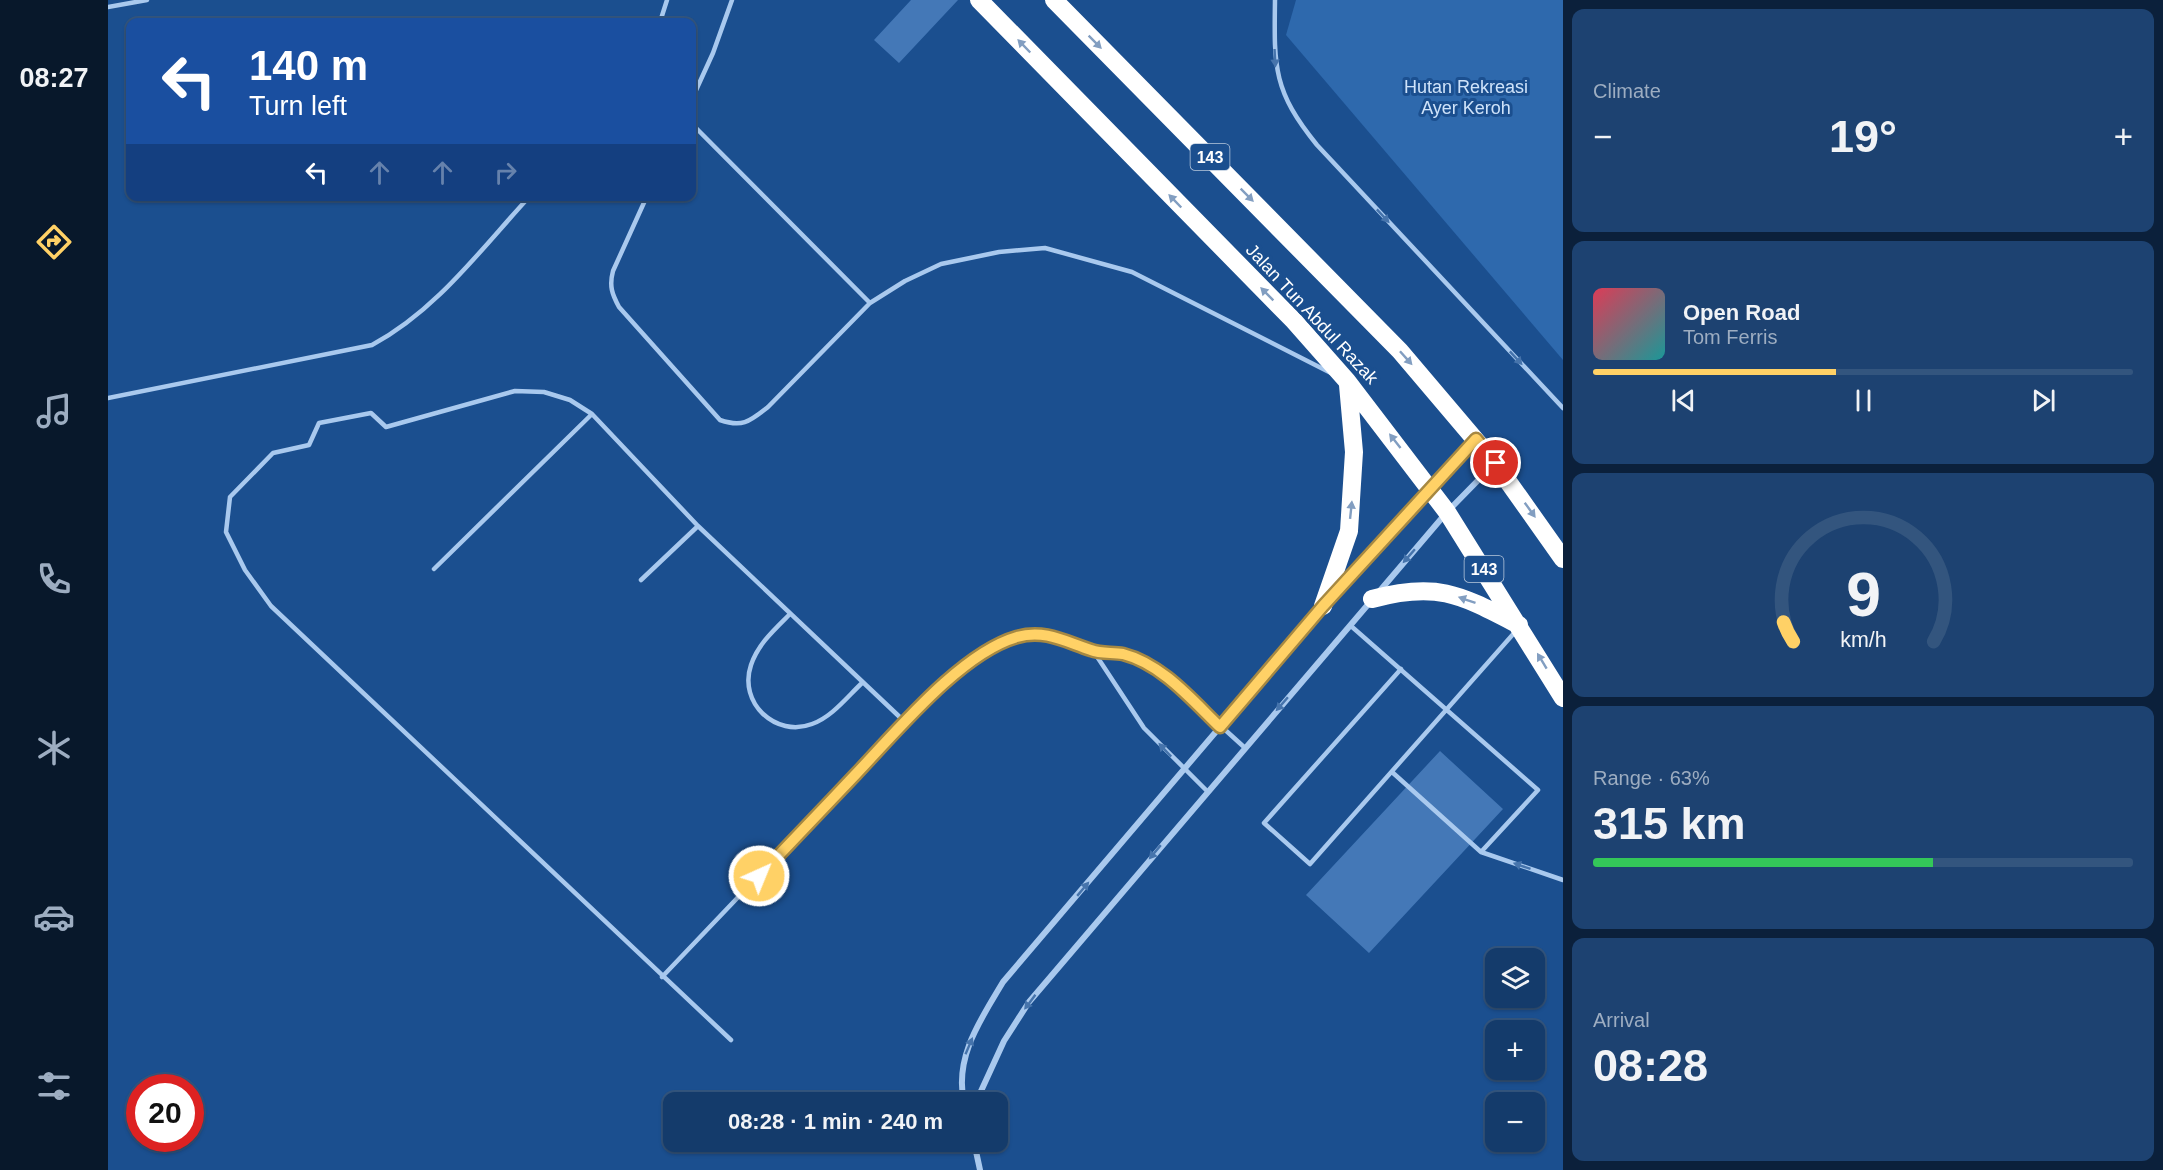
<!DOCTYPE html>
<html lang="en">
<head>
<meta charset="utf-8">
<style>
	:root { --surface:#143b6b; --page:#1d4271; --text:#f1f3f6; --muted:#9dadc1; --line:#33557e; --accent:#ffd166 }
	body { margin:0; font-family:Arial,sans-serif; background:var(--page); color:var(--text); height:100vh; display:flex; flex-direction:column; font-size:22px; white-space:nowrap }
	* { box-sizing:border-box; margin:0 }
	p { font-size:20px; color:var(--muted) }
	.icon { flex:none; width:33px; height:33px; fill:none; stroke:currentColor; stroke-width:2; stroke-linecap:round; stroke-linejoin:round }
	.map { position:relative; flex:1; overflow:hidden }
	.side { display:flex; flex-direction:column; gap:9px; padding:9px; background:#0b203b; width:600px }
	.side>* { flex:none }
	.guide { position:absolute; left:18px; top:18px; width:570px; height:183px; border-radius:12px; box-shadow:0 2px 4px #0004,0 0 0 2px var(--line); background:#1a4fa0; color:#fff; overflow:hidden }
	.fabs { position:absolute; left:1377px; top:948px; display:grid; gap:12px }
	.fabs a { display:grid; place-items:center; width:60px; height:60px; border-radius:12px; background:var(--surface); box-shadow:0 2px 4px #0004,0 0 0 2px var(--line); font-size:30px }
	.speed { position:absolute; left:18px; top:1074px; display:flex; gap:12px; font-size:30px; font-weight:700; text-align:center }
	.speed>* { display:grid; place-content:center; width:78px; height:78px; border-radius:50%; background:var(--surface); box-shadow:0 2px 4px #0004,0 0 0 2px var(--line); line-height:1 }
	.speed .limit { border:9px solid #d22; background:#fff; color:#111 }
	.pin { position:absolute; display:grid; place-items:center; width:51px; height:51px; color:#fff; margin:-26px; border:3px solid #fff; border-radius:50%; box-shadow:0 2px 6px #0007 }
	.me { position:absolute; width:66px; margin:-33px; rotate:44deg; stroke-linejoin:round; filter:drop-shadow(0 0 4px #0008) }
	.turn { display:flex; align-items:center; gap:21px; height:126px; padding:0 24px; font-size:27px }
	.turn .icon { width:78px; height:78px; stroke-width:2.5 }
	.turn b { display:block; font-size:42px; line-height:51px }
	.lanes { display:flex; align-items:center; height:57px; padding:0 24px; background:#0003; justify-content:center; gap:30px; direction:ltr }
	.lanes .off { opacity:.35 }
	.big { font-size:45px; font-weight:600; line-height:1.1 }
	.side .card { flex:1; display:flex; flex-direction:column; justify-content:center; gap:9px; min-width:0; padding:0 21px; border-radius:12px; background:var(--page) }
	.side .dial { align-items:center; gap:0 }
	.dial svg { height:156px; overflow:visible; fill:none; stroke:var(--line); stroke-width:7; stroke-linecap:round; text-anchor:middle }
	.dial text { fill:var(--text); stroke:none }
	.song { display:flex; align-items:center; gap:18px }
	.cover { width:72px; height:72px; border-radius:9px; background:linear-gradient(135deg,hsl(350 70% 55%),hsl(180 70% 35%)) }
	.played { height:6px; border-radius:3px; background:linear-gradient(90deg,var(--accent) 45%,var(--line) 45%) }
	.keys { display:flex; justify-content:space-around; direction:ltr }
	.heat { display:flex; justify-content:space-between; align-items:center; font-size:33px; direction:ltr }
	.charge { height:9px; border-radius:4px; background:linear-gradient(90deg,#34c759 63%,var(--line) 0) }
	.trip { position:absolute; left:555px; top:1092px; width:345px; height:60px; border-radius:12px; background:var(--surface); box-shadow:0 2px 4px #0004,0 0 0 2px var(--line); font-weight:600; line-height:60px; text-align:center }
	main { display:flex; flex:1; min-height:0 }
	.tabs { display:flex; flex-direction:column; width:108px; justify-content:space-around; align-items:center; background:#08182b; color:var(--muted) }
	.tabs .icon { width:42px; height:42px }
	.tabs .active { color:var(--accent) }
	.tabs b { font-size:27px; color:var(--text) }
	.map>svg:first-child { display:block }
	.green { fill:#2e69ad }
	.building { fill:#4478b7 }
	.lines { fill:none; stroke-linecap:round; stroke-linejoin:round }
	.lane { stroke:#a9c9ee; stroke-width:4.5 }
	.street { stroke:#a9c9ee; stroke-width:6 }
	.highway { stroke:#fff; stroke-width:18 }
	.oneway { fill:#829ec1 }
	.oneway2 { fill:#4674ac }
	.route-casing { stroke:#a68842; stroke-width:15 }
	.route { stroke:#ffd166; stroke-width:10 }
	.labels { text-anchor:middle; stroke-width:6; stroke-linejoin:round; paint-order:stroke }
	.shield { fill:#1b4f8f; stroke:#bbcadd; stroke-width:1.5 }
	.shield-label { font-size:16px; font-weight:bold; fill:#fff }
	.park-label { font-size:18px; fill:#cfe3fa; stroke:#1b4f8f }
	.street-label { font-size:18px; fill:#fff; stroke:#1b4f8f }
</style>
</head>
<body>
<main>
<nav class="tabs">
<b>08:27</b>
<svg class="icon active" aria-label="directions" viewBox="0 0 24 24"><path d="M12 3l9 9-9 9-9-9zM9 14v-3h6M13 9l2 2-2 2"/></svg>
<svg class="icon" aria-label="music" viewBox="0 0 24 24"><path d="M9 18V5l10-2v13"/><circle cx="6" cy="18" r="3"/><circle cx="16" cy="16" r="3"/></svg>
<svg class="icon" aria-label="phone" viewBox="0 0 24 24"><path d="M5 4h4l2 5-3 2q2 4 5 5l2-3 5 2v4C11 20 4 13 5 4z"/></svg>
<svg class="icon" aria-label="climate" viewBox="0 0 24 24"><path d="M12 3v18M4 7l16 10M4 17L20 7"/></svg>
<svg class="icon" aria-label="car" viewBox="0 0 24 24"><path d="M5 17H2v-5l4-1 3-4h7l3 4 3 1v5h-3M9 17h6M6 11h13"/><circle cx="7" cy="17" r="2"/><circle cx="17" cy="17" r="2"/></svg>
<svg class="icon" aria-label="filters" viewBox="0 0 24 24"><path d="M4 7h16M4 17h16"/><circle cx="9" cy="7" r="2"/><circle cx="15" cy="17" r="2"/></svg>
</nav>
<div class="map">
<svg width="1455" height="1170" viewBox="0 0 1455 1170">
	<rect width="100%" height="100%" fill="#1b4f8f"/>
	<!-- green -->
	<path class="green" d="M1188 0H1455V360L1178 35Z"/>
	<!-- building -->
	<path class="building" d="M803 0H850L791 63 766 40Z
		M1332 751 1395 809 1261 953 1198 895Z"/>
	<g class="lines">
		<!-- lane -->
		<path class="lane" d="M1167 0C1166 67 1165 91 1209 145L1455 408
			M0 7 39 0
			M552 22 559 0
			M584 99 605 53 624 0
			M584 124 762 303
			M539 196 505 271C501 286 504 294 511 307L612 420C635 428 642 421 660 407L762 303 797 281 833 264 891 252 937 248 1024 272 1223 373
			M0 398 264 345C328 311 373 249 422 196
			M326 569 484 414
			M533 580 590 526
			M682 614C666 630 650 644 643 665 630 703 668 738 704 724 724 717 739 697 754 683
			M1243 626 1430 790 1373 852
			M986 652 1036 728 1099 791
			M1293 669 1156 823 1202 864 1407 632
			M1284 772 1373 852 1455 880
			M554 977 797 722 859 664 884 647 911 636 938 633 986 651 1015 654 1039 664 1061 679 1136 747
			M623 1040 163 606 137 570 118 532 122 497 165 453 201 445 211 423 263 413 278 427 407 391 436 392 462 400 484 414 590 526 797 722"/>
		<!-- street -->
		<path class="street" d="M1270 593 1339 512 1385 465
			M1225 595 1366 441
			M856 1102C846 1057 873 1019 895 982L1214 607
			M868 1102 896 1041 921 1002 1263 601
			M866 1142 872 1170"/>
		<!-- highway -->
		<path class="highway" d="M871 0 1186 321 1239 381 1339 512 1455 698
			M946 0 1292 351 1387 463 1455 559
			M1264 599C1330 581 1353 595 1411 625
			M1215 606 1241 531 1246 452 1240 385"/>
	</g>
	<!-- one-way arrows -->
	<defs><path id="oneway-solid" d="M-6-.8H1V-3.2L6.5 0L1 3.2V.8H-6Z" transform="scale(1.5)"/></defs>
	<g class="oneway">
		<use href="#oneway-solid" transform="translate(987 42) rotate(45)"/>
		<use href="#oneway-solid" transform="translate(916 46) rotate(-134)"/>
		<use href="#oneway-solid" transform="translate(1139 195) rotate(45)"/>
		<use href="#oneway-solid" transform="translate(1067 201) rotate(-134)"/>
		<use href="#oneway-solid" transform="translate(1159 294) rotate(-135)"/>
		<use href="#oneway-solid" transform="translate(1298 358) rotate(48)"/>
		<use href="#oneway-solid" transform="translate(1287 441) rotate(-128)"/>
		<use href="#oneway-solid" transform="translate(1243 510) rotate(-84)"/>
		<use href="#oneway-solid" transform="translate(1422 510) rotate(54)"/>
		<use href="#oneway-solid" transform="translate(1359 600) rotate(-161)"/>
		<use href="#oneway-solid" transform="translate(1434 661) rotate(-121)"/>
	</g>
	<g class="oneway2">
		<use href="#oneway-solid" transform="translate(1167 58) rotate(87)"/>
		<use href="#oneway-solid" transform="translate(1275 216) rotate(47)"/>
		<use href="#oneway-solid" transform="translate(1408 358) rotate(47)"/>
		<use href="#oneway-solid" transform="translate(1301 556) rotate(131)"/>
		<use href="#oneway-solid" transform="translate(1174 704) rotate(131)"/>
		<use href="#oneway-solid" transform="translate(1057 750) rotate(-133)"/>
		<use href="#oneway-solid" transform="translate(1047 852) rotate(130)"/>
		<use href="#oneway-solid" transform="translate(1414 866) rotate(-161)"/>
		<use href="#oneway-solid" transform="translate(975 889) rotate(-50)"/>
		<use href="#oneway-solid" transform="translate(922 1002) rotate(127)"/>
		<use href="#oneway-solid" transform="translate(861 1046) rotate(-67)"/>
	</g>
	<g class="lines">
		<!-- route casing -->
		<g class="route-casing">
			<path id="route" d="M651 876C684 841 716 808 748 774 789 731 853 653 909 637 937 629 958 642 983 650 993 654 1005 652 1015 654 1054 664 1084 700 1112 727L1215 606 1368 439 1388 463"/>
		</g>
		<!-- route -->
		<use href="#route" class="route"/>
	</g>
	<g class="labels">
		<!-- shield labels -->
		<g class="shield">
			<rect x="1082.5" y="144" width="39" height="26" rx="4.5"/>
			<rect x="1356.5" y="556" width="39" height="26" rx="4.5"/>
		</g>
		<g class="shield-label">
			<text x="1102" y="163">143</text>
			<text x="1376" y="575">143</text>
		</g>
		<!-- park labels -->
		<g class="park-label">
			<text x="1358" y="93">Hutan Rekreasi<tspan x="1358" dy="21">Ayer Keroh</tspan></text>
		</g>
		<!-- street labels -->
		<g class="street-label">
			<text transform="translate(1204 314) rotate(47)" y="6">Jalan Tun Abdul Razak</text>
		</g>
	</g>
</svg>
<div class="fabs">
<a><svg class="icon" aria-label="layers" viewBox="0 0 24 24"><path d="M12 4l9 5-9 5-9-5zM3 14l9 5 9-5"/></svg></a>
<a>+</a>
<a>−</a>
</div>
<div class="speed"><div class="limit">20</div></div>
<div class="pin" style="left:1388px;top:463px;background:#d93025"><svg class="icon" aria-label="arrive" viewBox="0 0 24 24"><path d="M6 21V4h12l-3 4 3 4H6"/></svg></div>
<svg class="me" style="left:651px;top:876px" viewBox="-20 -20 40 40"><circle r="17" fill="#ffd166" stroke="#fff" stroke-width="3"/><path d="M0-11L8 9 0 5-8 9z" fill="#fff"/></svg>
<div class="trip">08:28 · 1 min · 240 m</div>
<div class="guide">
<div class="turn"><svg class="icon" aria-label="left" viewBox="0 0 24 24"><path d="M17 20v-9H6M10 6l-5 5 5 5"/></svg><div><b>140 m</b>Turn left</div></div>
<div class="lanes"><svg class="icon" aria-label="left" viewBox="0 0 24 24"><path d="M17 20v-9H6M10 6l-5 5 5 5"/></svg><svg class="icon off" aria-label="ahead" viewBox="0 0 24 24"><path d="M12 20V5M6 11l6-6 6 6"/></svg><svg class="icon off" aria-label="ahead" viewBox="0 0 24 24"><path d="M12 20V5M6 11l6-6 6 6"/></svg><svg class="icon off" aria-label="right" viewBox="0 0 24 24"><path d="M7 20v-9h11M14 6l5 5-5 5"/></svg></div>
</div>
</div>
<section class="side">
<div class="card"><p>Climate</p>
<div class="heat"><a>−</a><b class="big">19°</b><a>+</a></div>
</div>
<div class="card">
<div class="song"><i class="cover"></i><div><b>Open Road</b><p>Tom Ferris</p></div></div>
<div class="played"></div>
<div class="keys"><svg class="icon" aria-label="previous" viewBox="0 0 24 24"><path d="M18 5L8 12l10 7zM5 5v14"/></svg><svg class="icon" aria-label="pause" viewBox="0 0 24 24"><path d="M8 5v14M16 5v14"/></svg><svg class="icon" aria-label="next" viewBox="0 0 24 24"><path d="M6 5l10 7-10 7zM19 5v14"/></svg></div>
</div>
<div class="card dial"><svg viewBox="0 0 100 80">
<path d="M14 69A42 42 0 1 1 86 69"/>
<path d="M14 69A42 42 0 0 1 9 59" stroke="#ffd166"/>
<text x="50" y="56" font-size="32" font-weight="700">9</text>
<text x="50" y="72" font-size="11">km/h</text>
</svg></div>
<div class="card"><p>Range · 63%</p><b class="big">315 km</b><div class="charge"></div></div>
<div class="card"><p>Arrival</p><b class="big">08:28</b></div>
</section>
</main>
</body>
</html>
